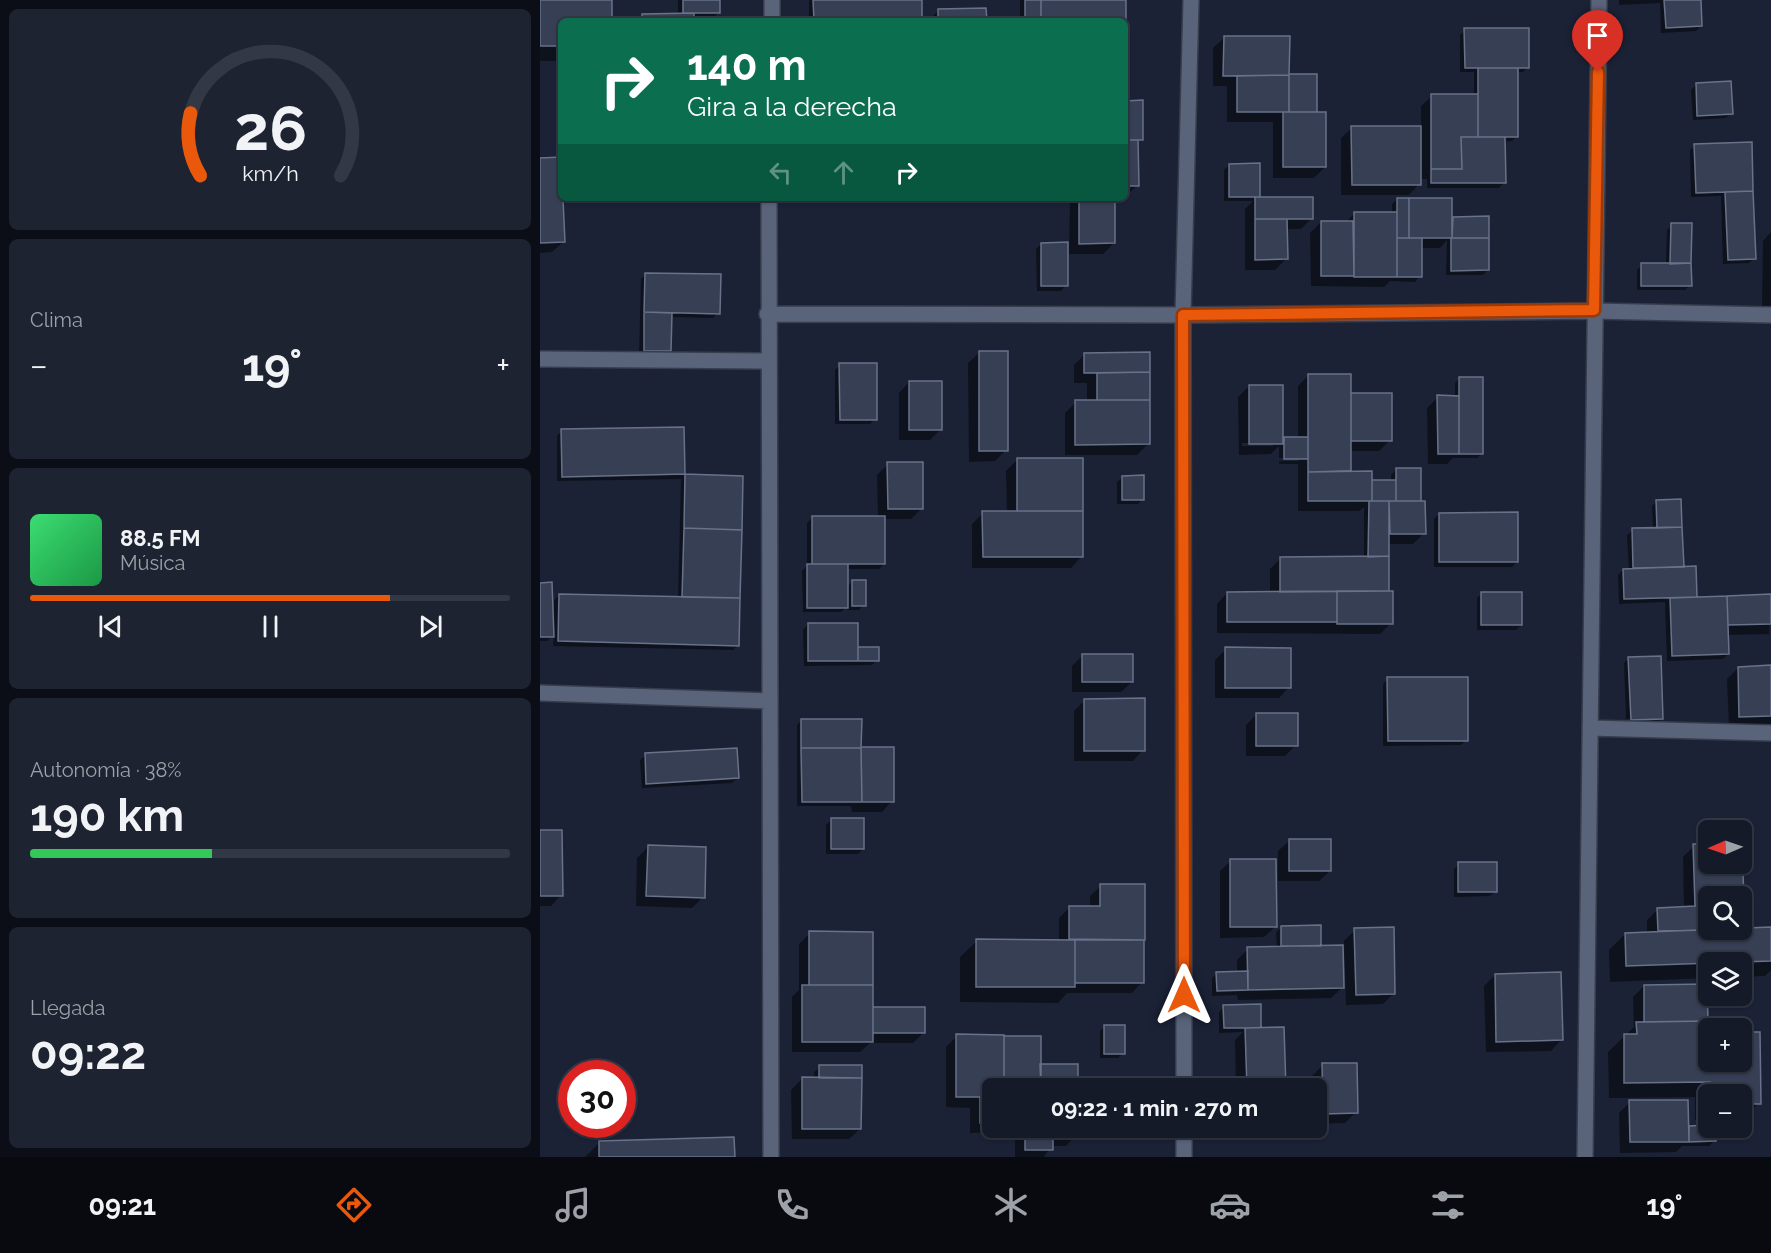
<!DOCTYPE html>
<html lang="es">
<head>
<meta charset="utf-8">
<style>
	:root { --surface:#141a28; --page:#1d2330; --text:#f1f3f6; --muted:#9da1a8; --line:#333845; --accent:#ea580c }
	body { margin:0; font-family:Raleway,sans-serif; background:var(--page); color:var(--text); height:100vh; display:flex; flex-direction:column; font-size:22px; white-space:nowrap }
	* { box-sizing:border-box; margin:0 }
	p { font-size:20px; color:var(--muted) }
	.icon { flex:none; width:33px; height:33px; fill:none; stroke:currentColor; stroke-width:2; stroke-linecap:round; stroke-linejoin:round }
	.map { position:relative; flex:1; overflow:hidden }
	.panel { display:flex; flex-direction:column; gap:9px; padding:9px; background:#0b0e16; width:540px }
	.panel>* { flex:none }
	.guide { position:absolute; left:18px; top:18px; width:570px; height:183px; border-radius:9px; box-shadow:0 2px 4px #0004,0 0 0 2px var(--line); background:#0b6e4f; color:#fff; overflow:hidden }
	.needle { width:39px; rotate:268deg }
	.tools { position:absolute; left:1158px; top:820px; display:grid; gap:12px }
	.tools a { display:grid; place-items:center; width:54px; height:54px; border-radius:9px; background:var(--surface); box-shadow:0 2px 4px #0004,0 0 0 2px var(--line); font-size:30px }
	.speed { position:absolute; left:18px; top:1060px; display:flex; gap:12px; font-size:30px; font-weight:700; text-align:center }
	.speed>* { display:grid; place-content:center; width:78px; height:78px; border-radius:50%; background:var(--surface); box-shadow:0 2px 4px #0004,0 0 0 2px var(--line); line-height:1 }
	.speed .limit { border:9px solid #d22; background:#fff; color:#111 }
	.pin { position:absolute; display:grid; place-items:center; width:51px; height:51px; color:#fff; margin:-62px -26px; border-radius:50% 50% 50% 0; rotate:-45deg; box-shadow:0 0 6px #0007 }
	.pin .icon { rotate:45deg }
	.me { position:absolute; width:66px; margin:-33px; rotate:0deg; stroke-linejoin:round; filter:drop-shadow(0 0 4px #0008) }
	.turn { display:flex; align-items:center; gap:21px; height:126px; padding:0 30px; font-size:27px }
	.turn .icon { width:78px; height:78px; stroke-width:2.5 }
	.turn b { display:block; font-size:42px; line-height:51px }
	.lanes { display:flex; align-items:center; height:57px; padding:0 30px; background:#0003; justify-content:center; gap:30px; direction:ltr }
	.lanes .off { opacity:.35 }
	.big { font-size:45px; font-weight:700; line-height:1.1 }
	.panel .tile { flex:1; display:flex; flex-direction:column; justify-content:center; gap:9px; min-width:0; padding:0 21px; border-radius:9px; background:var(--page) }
	.panel .dial { align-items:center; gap:0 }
	.dial svg { height:156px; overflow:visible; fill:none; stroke:var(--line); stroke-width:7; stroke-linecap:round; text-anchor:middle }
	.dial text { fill:var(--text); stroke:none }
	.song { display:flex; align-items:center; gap:18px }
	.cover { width:72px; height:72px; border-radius:9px; background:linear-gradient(135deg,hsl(140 70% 55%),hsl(140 70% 35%)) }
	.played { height:6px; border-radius:3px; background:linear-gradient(90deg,var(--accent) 75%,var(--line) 75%) }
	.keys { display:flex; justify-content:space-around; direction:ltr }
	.heat { display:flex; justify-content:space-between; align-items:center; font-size:33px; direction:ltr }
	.charge { height:9px; border-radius:4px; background:linear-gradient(90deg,#34c759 38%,var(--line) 0) }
	.trip { position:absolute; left:442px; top:1078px; width:345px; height:60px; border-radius:9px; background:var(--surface); box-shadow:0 2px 4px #0004,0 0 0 2px var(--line); font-weight:700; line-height:60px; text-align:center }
	.tabs { display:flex; height:96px; justify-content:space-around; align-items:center; background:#080a10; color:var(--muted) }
	.tabs .icon { width:42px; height:42px }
	.tabs .on { color:var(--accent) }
	.tabs b { font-size:27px; color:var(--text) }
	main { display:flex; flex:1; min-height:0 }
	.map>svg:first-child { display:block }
	.shadow { fill:#0007; fill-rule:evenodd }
	.building { fill:#363f54; stroke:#68728a; stroke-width:1.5 }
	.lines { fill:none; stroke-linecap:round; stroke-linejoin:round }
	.street-casing { stroke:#383d4e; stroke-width:18 }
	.street { stroke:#59637a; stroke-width:15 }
	.route-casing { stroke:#983908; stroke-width:15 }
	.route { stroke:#ea580c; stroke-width:10 }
</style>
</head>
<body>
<main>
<section class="panel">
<div class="tile dial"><svg viewBox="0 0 100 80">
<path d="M14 69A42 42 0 1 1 86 69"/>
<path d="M14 69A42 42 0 0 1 9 37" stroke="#ea580c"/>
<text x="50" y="56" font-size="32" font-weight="700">26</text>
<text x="50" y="72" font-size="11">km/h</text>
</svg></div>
<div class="tile"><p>Clima</p>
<div class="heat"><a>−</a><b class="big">19°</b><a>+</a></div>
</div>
<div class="tile">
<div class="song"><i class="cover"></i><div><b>88.5 FM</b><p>Música</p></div></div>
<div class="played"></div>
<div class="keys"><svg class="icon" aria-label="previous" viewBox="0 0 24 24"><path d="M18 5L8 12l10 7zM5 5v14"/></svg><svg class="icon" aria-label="pause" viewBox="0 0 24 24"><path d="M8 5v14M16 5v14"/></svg><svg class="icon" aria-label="next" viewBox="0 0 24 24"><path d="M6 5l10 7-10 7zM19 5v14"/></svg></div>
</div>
<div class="tile"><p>Autonomía · 38%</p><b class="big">190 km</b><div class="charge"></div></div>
<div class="tile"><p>Llegada</p><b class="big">09:22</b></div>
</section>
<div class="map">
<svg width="1231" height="1157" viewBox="0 0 1231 1157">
	<rect width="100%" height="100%" fill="#1b2236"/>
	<!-- shadow -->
	<path class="shadow" d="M0 0H71V21H21V61H0Z
		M138 0H179V12L174 17 153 18V21H98L103 15H138Z
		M269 0H380L381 21H269Z
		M480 0H585V21H480Z
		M1079 0H1160L1161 26 1156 31 1121 33 1120 3 1079 5Z
		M399 10 445 21H388Z
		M925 30 988 67 983 72H977V136L972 141 964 142V182L959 188H887V179H879V184L869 195H801V138L812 128 881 127V106L892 96H934V72H920V35Z
		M748 37V75L776 111 785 167 774 178H733V122H687V86H673V48L684 38Z
		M1156 85 1191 113 1186 118 1153 120 1151 90Z
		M585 102 601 139 597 144V186L585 196Z
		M1210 143 1214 258 1209 263 1183 264 1181 196 1151 197 1150 150 1155 145Z
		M0 160 23 242 12 252 0 253Z
		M689 165H718L716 198 772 218 761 229H746V259L735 270H705V209L713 201H684V170Z
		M530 198H574V243L563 254H529Z
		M857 199 911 220 913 218 948 270 943 275H906L907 240 900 248H880V276L875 282 850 281 844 287 771 286 770 233 781 222H806L814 214H852V204Z
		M1132 225 1150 285 1145 290H1097V270L1102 265H1126L1127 230Z
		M1231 232V308H1222L1223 241Z
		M501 244 526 285 521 291H497L496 249Z
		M106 274 178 313 173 318 131 317 130 350 124 356 99 355 101 279Z
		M439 353 466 450 455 461 429 462 428 363Z
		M545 354H608V444L597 455H525V413L536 402H547V383H534V365Z
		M300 365 335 419 330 424H295V370Z
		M768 376 810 395 850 440 839 451H810V473L830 482H851V475L856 470 880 502 884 533 873 544H848L851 623 840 634 677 633V604L687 593H730V569L741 558H824V507L819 511H758V464H739V461H758V458H739V446L731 454 699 455 698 397 709 386 742 441 758 439V386ZM702 443H733V446H702Z
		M920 378 942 453 937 458H913L907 464H888L887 408 898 397H915V383Z
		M369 382 401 429 390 440H359V393Z
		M143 428 144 476 201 477 198 645 193 650 13 646 14 635 7 641H0V584L11 612H14V600L19 595 138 598 141 479 17 481V436L22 430Z
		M477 460 541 557 531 568H432V524L443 513H467L466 471Z
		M348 464 382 508 371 519H344V564L339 569H306V588L312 582 324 605 319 610H307V607L301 612H263L262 571 267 566V523L272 518H338L337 475Z
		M583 477 603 499 598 504H577V482Z
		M1117 501 1142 568H1155L1156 598 1231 596 1229 634 1187 635 1188 654 1183 659 1127 661 1125 602 1079 604 1078 575 1083 570H1089L1087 535 1093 530 1113 529 1112 506Z
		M899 514 977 562 972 567H894V519Z
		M942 593 981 625 976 630H937V598Z
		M268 624 317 649 337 660 332 665 264 666 263 630Z
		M686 649 749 687 739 698H675V660Z
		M543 655 592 682 581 692H532V666Z
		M1089 658 1122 718 1117 723 1086 722 1119 720V717L1086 719 1084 663Z
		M1231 667V725L1189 727 1187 679 1198 668Z
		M848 679 926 740 921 745 843 746V684Z
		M545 700 603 750 593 761H534V711Z
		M716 715 756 745 745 756H706V725Z
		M262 720 320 748H352V801L342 812H312L311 806H257V725Z
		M106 755 197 778 192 783 102 788 100 760Z
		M291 820 323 849 318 854H286V825Z
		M0 832 21 895 11 906H0Z
		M749 841 790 871 779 881H738V851Z
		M1168 845V864H1183L1184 874 1202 873 1204 928 1202 930V897H1168V930H1202L1231 929V970L1225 976 1202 977V963H1168V978L1070 982 1069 950 1085 934 1107 933V920L1118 909 1144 908 1143 857 1154 846Z
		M108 847 163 897 152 908 96 906 97 858Z
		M691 861 735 927 724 937 680 938V871Z
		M919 864 956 891 950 896 914 897V869Z
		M561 886H603L602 982 592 993H527L518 1003 420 1002V957L437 941H519V918L530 907H550V896Z
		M742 927 780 945 802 988 791 998 698 1000 697 995 672 996V978L677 973H697V960L708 949 737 948 736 932Z
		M815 930 854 993 843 1004 806 1005 804 941Z
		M270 933 332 1009 384 1032 373 1043H330L320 1052H252V997L259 990V944Z
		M955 975 1021 1040 1011 1051 946 1052 944 986Z
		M1104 986 1168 1034V1062H1202V1034H1219V1103L1203 1119 1202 1095H1168V1119L1155 1120V1097L1069 1098 1068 1052 1094 1027 1093 997Z
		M684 1007 719 1027 744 1089H696L695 1040 703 1032 679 1033V1012Z
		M565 1026 583 1053 578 1058H560V1031Z
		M417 1036 499 1065 536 1089H453V1128H536V1135L526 1146H511L504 1157H475V1139H453L454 1132 430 1133V1108L406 1107V1047Z
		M783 1065 816 1112 805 1123 777 1124V1089H772V1076Z
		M280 1067 320 1129 309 1139H252L251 1090 262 1079H274V1072Z
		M1090 1102 1147 1129 1149 1127 1174 1128V1141L1169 1146H1142L1136 1152 1080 1153 1079 1113Z
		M59 1143 194 1157H45Z"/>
	<!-- building -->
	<path class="building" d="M0 0H72V21H21V46H0Z
		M143 0H180V13H143Z
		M273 0H382V21H274Z
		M485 0H501V21H485Z
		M501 0H586V31L585 21H501Z
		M1124 0H1161L1162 26 1126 28Z
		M446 8 447 21H398V9Z
		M154 13V21H102V14Z
		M924 28H989V68H925Z
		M684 36H750L749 75 683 76Z
		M938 68H978V137H938Z
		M749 74H777V112H749Z
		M749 75V112H697V76Z
		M1191 81 1193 114 1157 116 1156 83Z
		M891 94H938V137H921L922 169H891Z
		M603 100V140H585V101Z
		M743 112H786V167H743Z
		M811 126H881V185H812Z
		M921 137H965L966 183H891V169H922Z
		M585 140H598L599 186H585Z
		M1212 142 1213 191 1156 193 1154 144Z
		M21 157 25 242 0 243V158Z
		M720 163V197H689V164Z
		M1213 191 1216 259 1188 260 1185 192Z
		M715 197H773V219H715Z
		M539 198H575V243L539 244Z
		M857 198H869V238H857Z
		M869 198H912V238H869Z
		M814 212H857V277H814Z
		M949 216V238H912L913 217Z
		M715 219H747L748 259 715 260Z
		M781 221H813L814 276H781Z
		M1131 223H1152L1151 263 1130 264Z
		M857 238H882V277H857Z
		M911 238H949V270L911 271Z
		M528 242V286H501V243Z
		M1101 263H1151L1152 286H1101Z
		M105 273 181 274 180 314 104 312Z
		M104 312 132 313 131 351H104Z
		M439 351H468V451H439Z
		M610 352V372L544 373V353Z
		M299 363H337V420H300Z
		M610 372V400H557V373Z
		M768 374H811V471L768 472Z
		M919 377H943V454H919Z
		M369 381H402V430H369Z
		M709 385H743V444H709Z
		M811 393H852V441H811Z
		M897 395 919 396V454H898Z
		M535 400H610V444L535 445Z
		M144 427 145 474 22 477 21 429Z
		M744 437H768V459H744Z
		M477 458H543V511H477Z
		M347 462H383V509H348Z
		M856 468H881V501H856Z
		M832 471V501H768V472Z
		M145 474 203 476 202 530 144 528Z
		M604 475V500H582V476Z
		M832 480H856V501H832Z
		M1141 499 1142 527 1117 528 1116 500Z
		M829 501H849V556L828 557Z
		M849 501H885L886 534H850Z
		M442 511H543V557H443Z
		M978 512V562H899V513Z
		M272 516H345V564H272Z
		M1142 527 1144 567 1093 568 1092 528Z
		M144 528 202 530 200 598 142 597Z
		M849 556V591L740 592V557Z
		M267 564H308V608H267Z
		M1156 566 1157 597 1084 599 1083 569Z
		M312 580H326V606H312Z
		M12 582 14 637H0V583Z
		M797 591H853V624H797Z
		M797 591V622H687V592Z
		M941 592H982V625H941Z
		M19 594 200 598 199 646 18 641Z
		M1231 594V624L1188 625 1187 596Z
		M1187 596 1189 654 1132 656 1130 598Z
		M268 623H318V661H268Z
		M318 647H339V661H318Z
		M685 647 751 648V688H685Z
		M542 654H593V682H542Z
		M1121 656 1123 719 1091 720 1088 657Z
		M1231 665V716L1199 717 1198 667Z
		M847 677H928V741H848Z
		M605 698V751H544V699Z
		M716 713H758V746H716Z
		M261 719H322L321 748H261Z
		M321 747H354V802H322Z
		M197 748 199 778 106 784 105 753Z
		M261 748H321L322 802H262Z
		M291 818H324V849H291Z
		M0 830H22L23 896H0Z
		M749 839H791V871H749Z
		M1153 844H1168V864H1185V873L1203 872 1204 905H1202V897H1168V906H1155Z
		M108 845 166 847 165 898 106 896Z
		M690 859H736L737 927H690Z
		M918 862H957V892H918Z
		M560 884H605V940L529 939V906H560Z
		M1155 906H1168V930L1118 931 1117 908Z
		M781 925V946H741V926Z
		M854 927 855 994 816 995 814 928Z
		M1231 927V961L1086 966 1085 933Z
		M269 931 333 932V985H269Z
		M436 939 535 940V987H436Z
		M535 940H604V983H535Z
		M803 945 804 988 708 990 707 947Z
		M708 971V990L677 991 676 972Z
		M1021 972 1023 1040 956 1042 955 974Z
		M1167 984 1168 1021 1104 1022V985Z
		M262 985H333V1042H262Z
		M721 1004V1028H684L683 1005Z
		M333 1007H385V1033H333Z
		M1168 1021V1062H1202V1032H1220L1221 1104H1202V1095H1170V1082L1084 1083V1034H1097L1096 1022Z
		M564 1025H585V1054H564Z
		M744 1027 746 1089H707L705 1028Z
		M416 1034 464 1035V1089H453V1122L440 1123V1097H416Z
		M464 1036H501V1089H464Z
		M782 1063H817L818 1113 783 1114Z
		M500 1064H538V1089H501Z
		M279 1065H322V1078H279Z
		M262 1077 322 1078 321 1129H262Z
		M1089 1100H1148L1149 1142H1090Z
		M1168 1125V1128H1176V1141L1149 1142V1126Z
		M538 1128V1136H513V1150H485V1128Z
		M194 1137 195 1157H59V1141Z"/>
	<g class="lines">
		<!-- street casing -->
		<g class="street-casing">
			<path id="street" d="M232 21V0
				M229 198 231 1157
				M227 314 643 315 1054 311 1231 315
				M0 359 227 361
				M0 693 229 701
				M1050 728 1231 733
				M644 1089 643 315 651 0
				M644 1128V1157
				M1045 1157 1059 0"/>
		</g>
		<!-- street -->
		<use href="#street" class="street"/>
	</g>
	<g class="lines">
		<!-- route casing -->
		<g class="route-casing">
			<path id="route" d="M644 995 643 315 1054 310 1058 72"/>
		</g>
		<!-- route -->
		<use href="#route" class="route"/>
	</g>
</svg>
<div class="tools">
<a><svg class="needle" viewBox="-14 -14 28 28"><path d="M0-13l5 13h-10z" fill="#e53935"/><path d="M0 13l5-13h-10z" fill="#9da1a8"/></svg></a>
<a><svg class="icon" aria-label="search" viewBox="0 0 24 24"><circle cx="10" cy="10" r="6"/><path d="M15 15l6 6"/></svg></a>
<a><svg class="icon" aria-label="layers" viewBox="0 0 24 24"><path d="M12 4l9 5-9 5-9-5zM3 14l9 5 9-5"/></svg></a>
<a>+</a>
<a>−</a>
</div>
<div class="speed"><div class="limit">30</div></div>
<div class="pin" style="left:1058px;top:72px;background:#d93025"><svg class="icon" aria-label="arrive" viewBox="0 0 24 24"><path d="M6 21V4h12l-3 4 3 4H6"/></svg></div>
<svg class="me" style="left:644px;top:995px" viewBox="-20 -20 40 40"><path d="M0-17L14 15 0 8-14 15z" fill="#ea580c" stroke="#fff" stroke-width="4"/></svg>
<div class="trip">09:22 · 1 min · 270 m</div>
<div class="guide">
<div class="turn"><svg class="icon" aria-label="right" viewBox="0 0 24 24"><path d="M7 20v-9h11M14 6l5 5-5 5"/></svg><div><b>140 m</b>Gira a la derecha</div></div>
<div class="lanes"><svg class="icon off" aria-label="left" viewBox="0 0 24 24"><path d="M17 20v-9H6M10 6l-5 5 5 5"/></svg><svg class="icon off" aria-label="ahead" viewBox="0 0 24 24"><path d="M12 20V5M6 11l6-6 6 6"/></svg><svg class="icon" aria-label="right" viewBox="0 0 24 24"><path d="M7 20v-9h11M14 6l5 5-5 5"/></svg></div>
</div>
</div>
</main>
<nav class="tabs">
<b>09:21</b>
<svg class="icon on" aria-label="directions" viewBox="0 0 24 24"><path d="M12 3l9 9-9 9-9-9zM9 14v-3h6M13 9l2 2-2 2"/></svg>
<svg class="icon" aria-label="music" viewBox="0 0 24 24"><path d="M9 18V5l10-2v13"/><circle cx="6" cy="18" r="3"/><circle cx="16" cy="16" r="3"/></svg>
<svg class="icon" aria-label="phone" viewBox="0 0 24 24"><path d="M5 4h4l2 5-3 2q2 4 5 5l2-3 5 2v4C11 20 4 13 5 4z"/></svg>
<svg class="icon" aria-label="climate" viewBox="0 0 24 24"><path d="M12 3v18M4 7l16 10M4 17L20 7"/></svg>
<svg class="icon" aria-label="car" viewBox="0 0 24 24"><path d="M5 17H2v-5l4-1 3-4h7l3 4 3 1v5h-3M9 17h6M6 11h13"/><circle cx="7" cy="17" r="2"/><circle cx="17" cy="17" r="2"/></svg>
<svg class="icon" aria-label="filters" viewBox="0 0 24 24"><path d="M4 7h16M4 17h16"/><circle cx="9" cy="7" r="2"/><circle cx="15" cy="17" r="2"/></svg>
<b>19°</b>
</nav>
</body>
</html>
